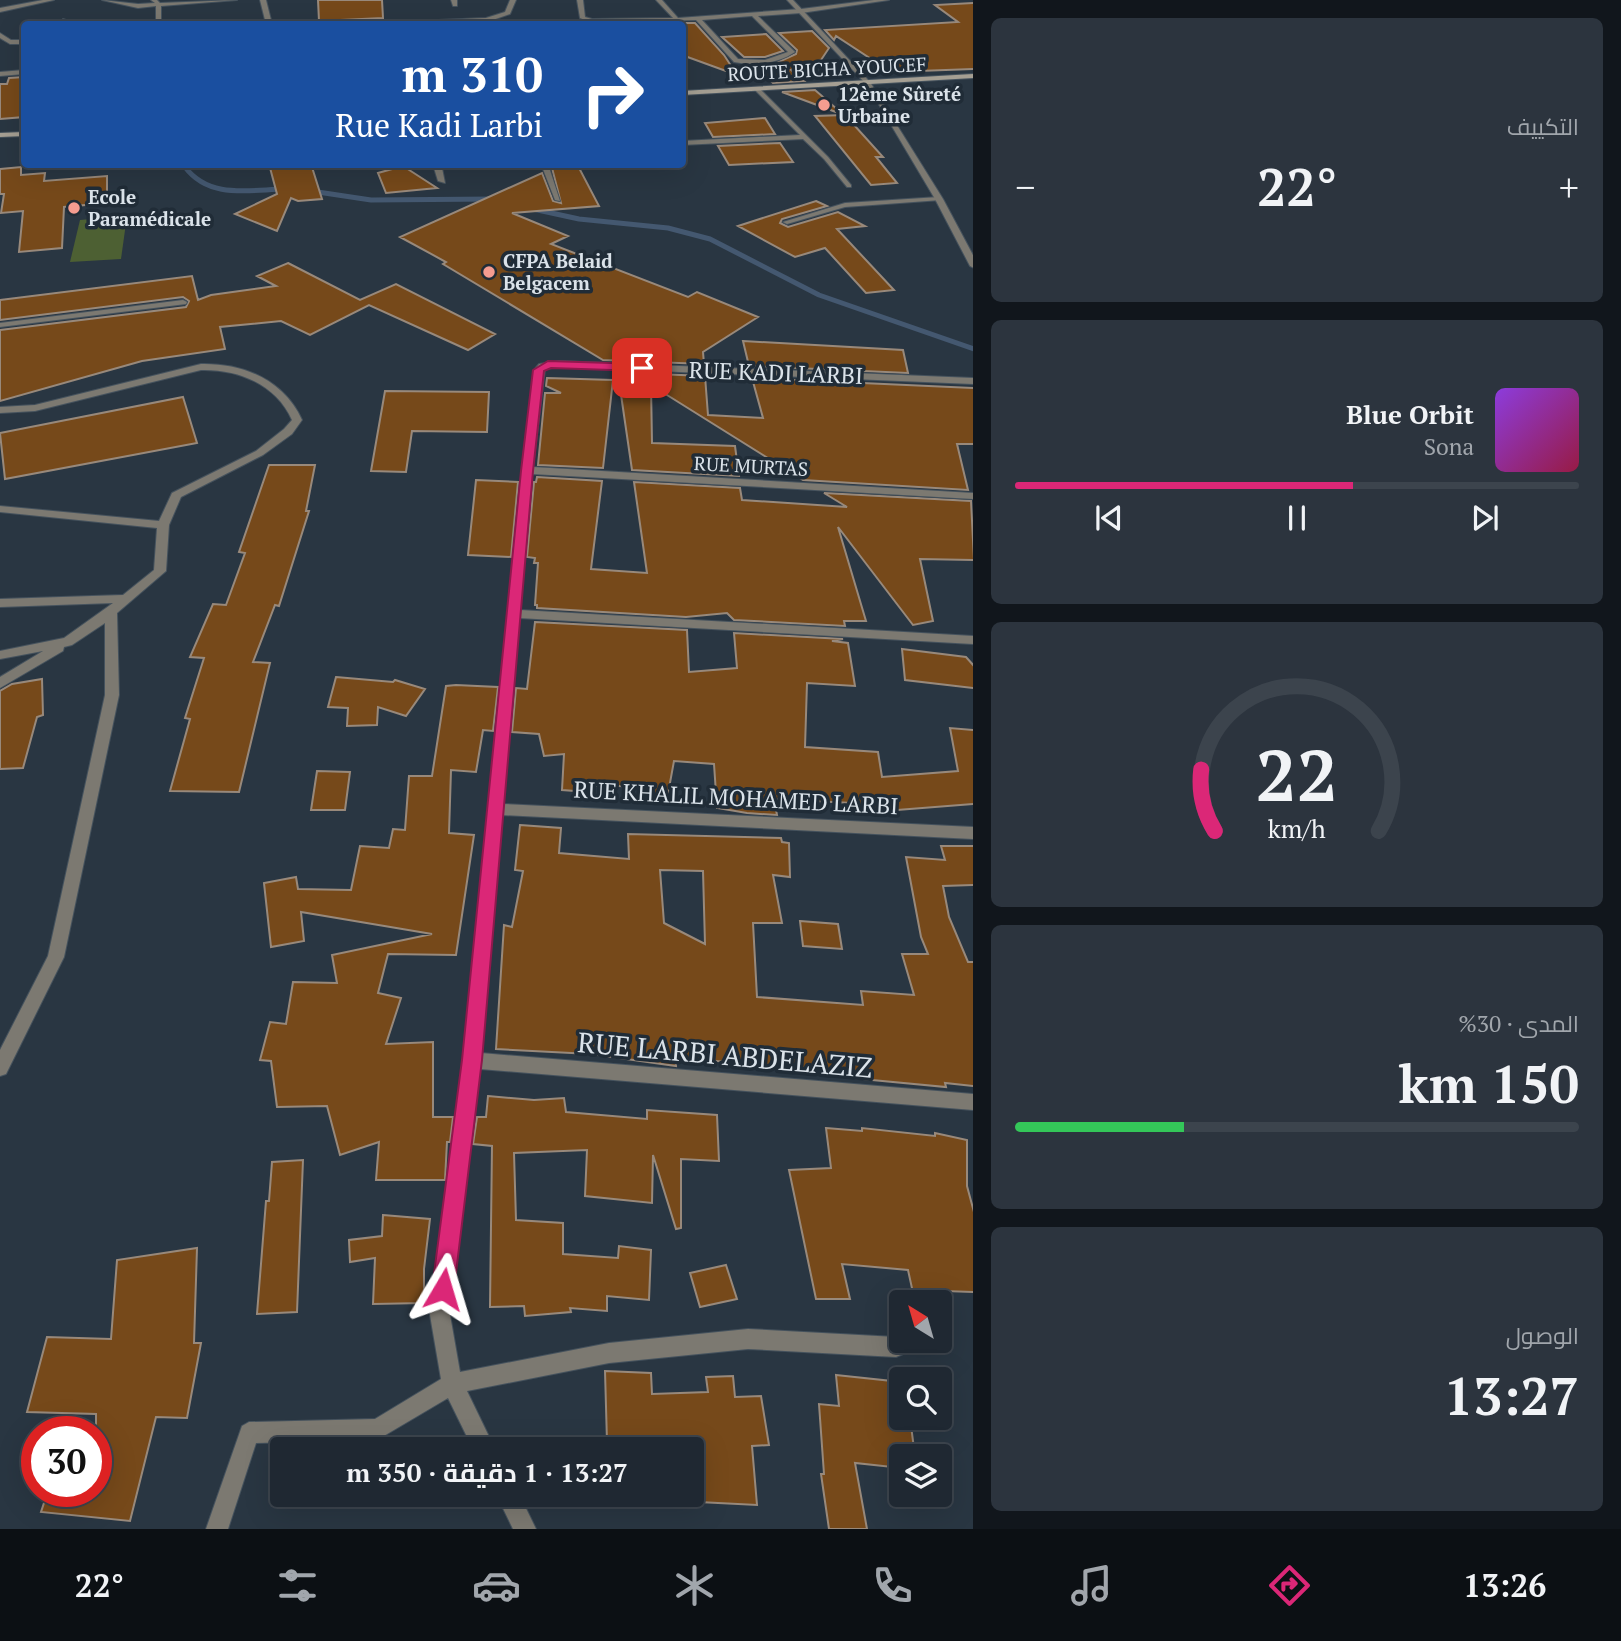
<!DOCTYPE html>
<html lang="ar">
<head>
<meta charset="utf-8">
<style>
	:root { --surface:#1f2832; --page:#2c343e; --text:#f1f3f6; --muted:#a1a6ac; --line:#3c444d; --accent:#db2777 }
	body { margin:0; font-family:"PT Serif",Cairo,serif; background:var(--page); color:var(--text); direction:rtl; height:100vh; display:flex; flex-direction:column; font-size:26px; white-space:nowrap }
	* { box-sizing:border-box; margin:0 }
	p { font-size:23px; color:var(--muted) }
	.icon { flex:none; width:38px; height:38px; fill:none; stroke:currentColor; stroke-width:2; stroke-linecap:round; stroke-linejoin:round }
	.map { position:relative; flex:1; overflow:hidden; direction:ltr }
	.side { display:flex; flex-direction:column; gap:18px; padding:18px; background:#11161c; width:648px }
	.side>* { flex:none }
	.guide { position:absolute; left:21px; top:21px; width:665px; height:147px; border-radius:7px; box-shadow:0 7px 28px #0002,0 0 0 2px var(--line); direction:rtl; background:#1a4fa0; color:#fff; overflow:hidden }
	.needle { width:46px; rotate:323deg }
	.buttons { position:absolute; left:889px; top:1290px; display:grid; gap:14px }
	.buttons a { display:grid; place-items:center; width:63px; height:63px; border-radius:7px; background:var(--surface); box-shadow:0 7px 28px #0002,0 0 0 2px var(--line); font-size:35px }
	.speed { position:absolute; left:21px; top:1416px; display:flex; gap:14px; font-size:35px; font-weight:700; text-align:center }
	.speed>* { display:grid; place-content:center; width:91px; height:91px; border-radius:50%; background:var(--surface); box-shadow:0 7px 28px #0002,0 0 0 2px var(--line); line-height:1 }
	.speed .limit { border:10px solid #d22; background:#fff; color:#111 }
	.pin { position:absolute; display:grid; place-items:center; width:60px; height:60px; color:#fff; margin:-30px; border-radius:14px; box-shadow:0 4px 10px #0006 }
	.me { position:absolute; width:77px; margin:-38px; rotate:7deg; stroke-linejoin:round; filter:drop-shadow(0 0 5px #0008) }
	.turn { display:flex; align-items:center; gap:24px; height:147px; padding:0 28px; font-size:32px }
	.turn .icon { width:91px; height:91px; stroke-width:2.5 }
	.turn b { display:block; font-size:49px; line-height:60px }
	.big { font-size:52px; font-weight:700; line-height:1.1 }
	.side .card { flex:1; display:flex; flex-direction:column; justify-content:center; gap:10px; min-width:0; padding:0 24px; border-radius:10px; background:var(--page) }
	.side .dial { align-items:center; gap:0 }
	.dial svg { height:182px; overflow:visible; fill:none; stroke:var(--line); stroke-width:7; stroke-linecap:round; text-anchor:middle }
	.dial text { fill:var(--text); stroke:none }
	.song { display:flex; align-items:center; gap:21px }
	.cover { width:84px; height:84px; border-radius:10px; background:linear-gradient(135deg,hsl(270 70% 55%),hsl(340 70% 35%)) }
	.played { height:7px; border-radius:4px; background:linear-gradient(90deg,var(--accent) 60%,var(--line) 60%) }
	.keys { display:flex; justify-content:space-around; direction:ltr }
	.heat { display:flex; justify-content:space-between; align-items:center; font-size:38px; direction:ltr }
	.charge { height:10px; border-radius:5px; background:linear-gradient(90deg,#34c759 30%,var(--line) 0) }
	.trip { position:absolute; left:270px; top:1437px; width:434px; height:70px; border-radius:7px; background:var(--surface); box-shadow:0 7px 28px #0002,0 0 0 2px var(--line); font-weight:700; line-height:70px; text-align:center; direction:rtl }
	.tab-bar { display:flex; height:112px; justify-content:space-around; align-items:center; background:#0c1014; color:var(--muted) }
	.tab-bar .icon { width:49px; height:49px }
	.tab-bar .on { color:var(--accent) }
	.tab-bar b { font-size:32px; color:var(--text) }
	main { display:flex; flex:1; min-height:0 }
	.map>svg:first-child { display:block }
	.green { fill:#4d6033 }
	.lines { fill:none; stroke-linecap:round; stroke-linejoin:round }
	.stream-far1 { stroke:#445870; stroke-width:3.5 }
	.stream { stroke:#445870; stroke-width:5 }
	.building { fill:#76491a; stroke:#98897b; stroke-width:2; fill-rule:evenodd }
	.service-casing { stroke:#45525d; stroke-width:2 }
	.minor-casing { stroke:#45525d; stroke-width:2 }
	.tertiary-casing { stroke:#45525d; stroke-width:2 }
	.secondary-casing { stroke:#45525d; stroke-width:2 }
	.service { fill:#7c7971; fill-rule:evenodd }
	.minor { fill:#7c7971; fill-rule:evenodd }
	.tertiary { fill:#7c7971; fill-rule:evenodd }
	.secondary { fill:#a59f93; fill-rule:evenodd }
	.route { fill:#db2777; stroke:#8e194d; stroke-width:2 }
	.poi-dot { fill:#f59c90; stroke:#202c37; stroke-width:2.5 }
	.labels { text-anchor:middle; stroke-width:7; stroke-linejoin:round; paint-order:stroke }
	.far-street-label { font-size:19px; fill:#dbe3ea; stroke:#202c37 }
	.far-poi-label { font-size:19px; font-weight:bold; fill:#dbe3ea; stroke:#202c37; text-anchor:start }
	.street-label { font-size:23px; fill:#dbe3ea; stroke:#202c37 }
	.near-street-label { font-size:28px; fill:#dbe3ea; stroke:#202c37 }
</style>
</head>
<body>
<main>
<section class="side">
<div class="card"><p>التكييف</p>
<div class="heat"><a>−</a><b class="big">22°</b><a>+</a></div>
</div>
<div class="card">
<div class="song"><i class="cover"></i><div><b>Blue Orbit</b><p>Sona</p></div></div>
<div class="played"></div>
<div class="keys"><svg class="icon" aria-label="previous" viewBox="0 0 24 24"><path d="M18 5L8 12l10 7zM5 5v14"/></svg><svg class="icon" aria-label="pause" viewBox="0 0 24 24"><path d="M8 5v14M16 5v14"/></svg><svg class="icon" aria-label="next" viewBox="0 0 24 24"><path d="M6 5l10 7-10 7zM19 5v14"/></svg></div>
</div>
<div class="card dial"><svg viewBox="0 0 100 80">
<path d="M14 69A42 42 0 1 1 86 69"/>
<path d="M14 69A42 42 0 0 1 8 42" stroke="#db2777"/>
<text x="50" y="56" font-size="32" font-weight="700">22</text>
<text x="50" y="72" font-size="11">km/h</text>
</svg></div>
<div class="card"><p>المدى · 30%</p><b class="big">150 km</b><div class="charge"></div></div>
<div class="card"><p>الوصول</p><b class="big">13:27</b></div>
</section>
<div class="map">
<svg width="974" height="1529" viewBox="0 0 974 1529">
	<rect width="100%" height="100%" fill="#293642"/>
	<!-- green -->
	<path class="green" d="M127 216 121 259 70 262 80 220Z"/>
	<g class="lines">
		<!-- stream-far1 -->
		<path class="stream-far1" d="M183 164 186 168"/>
		<!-- stream -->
		<path class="stream" d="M185 167C209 199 248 190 284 189
			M311 191 371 200 493 199
			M533 209 579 219 668 228 710 239 819 295 974 349"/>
	</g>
	<!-- building -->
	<path class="building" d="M318 0H382L383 18 319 21Z
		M974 3V69L891 72 836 36 834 40 825 30 958 22 935 5Z
		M682 23H695L724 55 737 75 682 55Z
		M812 31 829 48 821 60 791 70 804 81 773 83 754 66 774 64 796 54 797 50 779 33Z
		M766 34 783 51 765 57H744L722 37Z
		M24 77V117L0 119V84H7L9 78Z
		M815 90 838 110 836 112 782 92Z
		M845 115 883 157H876L897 183 871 185 815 116Z
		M765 118 775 134 713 137 705 123Z
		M780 143 793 162 729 165 718 146Z
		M269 164H311L322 199 298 201 291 198 277 231 235 214 277 194Z
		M551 164H577L599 206 512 213 568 236 551 244 688 297 697 292 758 317 703 352 704 364 603 360 443 264 446 262 400 237 542 173 553 201 561 203Z
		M403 166 437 188 386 193 378 173Z
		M21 167V175L45 173 44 181 107 176V203L64 207 62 248 19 252 23 211 1 213 4 194H0V169Z
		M816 201 827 206 782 219 780 223 788 227 838 212 865 226 837 229 894 290 866 293 825 248 795 257 738 226Z
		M288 263 360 300 396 284 495 334 468 350 369 305 310 335 281 321 220 327 225 349 142 361 0 401V330L186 307 189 301 183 297 0 320V300L192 276 198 300 211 295 276 286 257 276Z
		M743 341 903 350 908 373 749 366Z
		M631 373 705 376 708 415 763 418 752 378 974 388V444H957L968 490 803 480 651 385 652 443 735 446 739 476 632 470 619 381 652 382Z
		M547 378 613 380 603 468 538 465 545 393H561L546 386Z
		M385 391 489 392 487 432 412 431 406 472 371 471Z
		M183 397 197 443 5 479 0 433Z
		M269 465H315L306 511H309L279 606 275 605 253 662 270 663 239 792 170 791 190 719 185 718 204 658 190 657 213 604 226 605 245 553 239 552Z
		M537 477 602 481 591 569 647 573 634 482 740 488 742 500 847 507 824 493 971 501 974 560 920 559 933 621 913 625 838 527 866 621H844L845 626 734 620 727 613 686 617 537 608V605H535L538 563H534L535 558 527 557 534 482H536Z
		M476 480 518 482 511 557 468 555Z
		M535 622 687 630 689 672 737 668 734 633 843 639 832 641 848 643 855 686 807 683 805 747 878 752 882 777 958 771 950 728 974 730V804L897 810 853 807 852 803 774 799 777 815 747 813 717 808 714 764 674 761 667 799 646 795 648 787 588 785V792L562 790 564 754 544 756 539 734 512 732 516 688 527 689Z
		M902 649 966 657 974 666V688L905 680Z
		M336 677 393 682 395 680 425 689 406 716 378 707 377 725 347 726 348 708 328 707Z
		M42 679 43 715 37 717 23 768 0 769V691L12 684Z
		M456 685 498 687 493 731 483 730 476 772 451 770 449 833 474 835 456 955 388 954 378 993 401 998 386 1044 433 1042V1117H453L450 1142H447L445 1180H376L379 1142 340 1155 327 1106 277 1107 271 1061 260 1060 270 1022 286 1024 293 982 337 983 332 955 432 934 301 912 304 941 271 947 264 883 296 877 298 889 351 890 360 846 389 848 393 829 405 830 409 776H432L446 686Z
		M317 771 350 772 345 810H311Z
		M520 825 561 828 559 853 629 859 628 834 781 838 782 842 789 843 790 877 773 875 782 923H753L757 997 863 1005 861 991 914 995 902 954H928L921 937 906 857 945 860 941 846H974V885L943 886 949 917 968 962H974V1086L945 1083 946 1087 872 1080 799 1072V1069L675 1057 676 1066 591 1054 496 1049 504 925 512 927 523 871 515 870ZM660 870 703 871 705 944 664 923Z
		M800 921 838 924 842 949 803 946Z
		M488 1096 534 1100 564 1098 566 1112 647 1119V1110L717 1115 719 1161 681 1159V1228L676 1229 653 1155 652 1203 585 1196 587 1150 514 1153 516 1220 563 1223V1254L618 1258 619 1246 651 1250 649 1300 607 1296V1311L570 1308 571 1312 525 1316 524 1306 490 1307 492 1146 473 1144 477 1117H486Z
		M826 1128 862 1131V1128L935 1136V1133L967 1140V1186L974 1212V1292L945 1291 948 1302H915L908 1270 842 1264 850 1299H816L789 1170 831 1168Z
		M303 1160 297 1312 257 1314 266 1201H269L272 1162Z
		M383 1215 430 1219 424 1269V1303L373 1304 375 1258 350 1262 349 1240 382 1236Z
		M197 1248 194 1343H201L187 1418 156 1417 130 1521 41 1512 48 1491H96V1414L27 1412 47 1337 111 1339 117 1260Z
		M726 1265 737 1299 700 1307 690 1273Z
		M605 1371 651 1373 652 1394 708 1392 706 1377 733 1376 735 1397 761 1396 769 1445 752 1446 757 1505 699 1502V1497L691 1496V1445L607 1442Z
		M836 1375 901 1382V1418H910L915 1456H901V1468L855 1463 867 1529H829L821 1474H824L819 1404 839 1406Z"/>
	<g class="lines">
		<!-- service casing -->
		<g class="service-casing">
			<path id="service" d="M43 0H54L0 12V8Z
				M102 0 138 4 155 3 151 0H157L160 3 237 0 161 6V24H156V6L138 8Z
				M451 0H457V6H453Z
				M577 0H583L585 17 592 19 673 18 656 0H662L678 18 801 9 874 0H889L801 13 758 16 795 52C777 64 755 66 734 62L696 20 592 23 580 18ZM752 16 788 52 765 60 738 59 702 20Z
				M63 19 77 24H71L63 21Z
				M0 33 11 40H24V44H10L0 38Z
				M755 88H759L828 157 851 185V187H847L824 159 803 139 682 145V141L800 135 755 90Z
				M541 164H548L560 201 555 200Z
				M939 197 942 199 941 200 845 207 787 224 783 222 845 203Z
				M183 300 187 302 186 304 0 327V323Z"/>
		</g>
		<!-- minor casing -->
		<g class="minor-casing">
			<path id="minor" d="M510 0H516L510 14 487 22 342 24 486 18 505 12Z
				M787 0H793L869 81V83H865Z
				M24 70V74L0 76V72Z
				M437 164H445L442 168 445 183 438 181 434 168Z
				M559 361 974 378V384L559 367 545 369 533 467 974 493V499L532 474 520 610 974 636V644L519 618 503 804 974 827V839L502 815 481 1053 974 1094V1110L480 1069 450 1315 460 1372 609 1343 748 1329 896 1337 903 1340 906 1347 903 1354 896 1357 748 1349 609 1363 467 1391 495 1449H473L448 1398 377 1440 256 1443 228 1529H206L242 1426 249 1422 375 1419 441 1379 430 1315 463 1060 522 470 534 370 539 364Z
				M201 364C243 363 284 380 302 420L292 434 263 455 181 497 169 525 166 571 117 613 119 695 64 957 6 1074 0 1076V1050L48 956 105 695V623L72 645 64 647 63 651 0 688V677L43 651 0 659V651L64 638 113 603 0 607V599L123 595 154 570 157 528 0 512V506L159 521 172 493 256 451 284 429 292 420C276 384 238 369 201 370L35 411 0 413V407L35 405Z
				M496 1494H519L536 1529H513Z"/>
		</g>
		<!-- tertiary casing -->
		<g class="tertiary-casing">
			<path id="tertiary" d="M260 0H266L272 24H266Z
				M865 81 870 82 943 199 974 257V268L970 266 935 199Z"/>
		</g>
		<!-- secondary casing -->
		<g class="secondary-casing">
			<path id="secondary" d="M974 74V78L682 95V91Z
				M24 132V136L0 137V133Z"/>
		</g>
		<!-- service -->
		<use href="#service" class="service"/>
		<!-- minor -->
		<use href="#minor" class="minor"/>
		<!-- tertiary -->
		<use href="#tertiary" class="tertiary"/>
		<!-- secondary -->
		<use href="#secondary" class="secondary"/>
	</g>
	<!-- route -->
	<path class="route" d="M548 361 642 364 648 368 642 371 551 368 544 371 533 471 482 1060 454 1289 451 1297 443 1301 435 1297 432 1289 462 1060 521 471 533 370Z"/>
	<!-- markers -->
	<g class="poi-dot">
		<circle cx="824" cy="105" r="7"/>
		<circle cx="74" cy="208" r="7"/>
		<circle cx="489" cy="272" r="7"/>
	</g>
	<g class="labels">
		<!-- far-street labels -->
		<g class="far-street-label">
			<text transform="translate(827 69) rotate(-3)" y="7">ROUTE BICHA YOUCEF</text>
			<text transform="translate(751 466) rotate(3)" y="7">RUE MURTAS</text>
		</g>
		<!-- far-poi labels -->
		<g class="far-poi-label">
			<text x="838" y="101">12ème Sûreté<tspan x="838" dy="22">Urbaine</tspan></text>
			<text x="88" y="204">Ecole<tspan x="88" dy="22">Paramédicale</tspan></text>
			<text x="503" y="268">CFPA Belaid<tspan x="503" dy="22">Belgacem</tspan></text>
		</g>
		<!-- street labels -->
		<g class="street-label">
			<text transform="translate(776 373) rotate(2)" y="8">RUE KADI LARBI</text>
			<text transform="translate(736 798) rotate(3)" y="8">RUE KHALIL MOHAMED LARBI</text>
		</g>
		<!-- near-street labels -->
		<g class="near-street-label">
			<text transform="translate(725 1055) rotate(5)" y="10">RUE LARBI ABDELAZIZ</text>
		</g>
	</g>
</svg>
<div class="buttons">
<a><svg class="needle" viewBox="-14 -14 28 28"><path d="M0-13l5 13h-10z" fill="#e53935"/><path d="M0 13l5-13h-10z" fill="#a1a6ac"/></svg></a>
<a><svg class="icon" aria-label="search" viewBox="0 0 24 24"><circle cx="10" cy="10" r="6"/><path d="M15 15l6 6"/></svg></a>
<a><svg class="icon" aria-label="layers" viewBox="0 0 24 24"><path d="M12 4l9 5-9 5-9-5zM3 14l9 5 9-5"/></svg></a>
</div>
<div class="speed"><div class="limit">30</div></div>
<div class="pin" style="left:642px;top:368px;background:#d93025"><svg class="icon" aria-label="arrive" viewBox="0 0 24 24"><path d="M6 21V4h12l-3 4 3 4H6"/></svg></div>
<svg class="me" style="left:443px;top:1289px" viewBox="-20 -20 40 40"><path d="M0-17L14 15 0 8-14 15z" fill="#db2777" stroke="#fff" stroke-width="4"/></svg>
<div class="trip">13:27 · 1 دقيقة · 350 m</div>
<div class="guide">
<div class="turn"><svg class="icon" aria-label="right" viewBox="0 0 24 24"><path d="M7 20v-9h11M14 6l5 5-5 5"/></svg><div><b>310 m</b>Rue Kadi Larbi</div></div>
</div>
</div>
</main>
<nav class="tab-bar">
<b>13:26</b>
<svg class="icon on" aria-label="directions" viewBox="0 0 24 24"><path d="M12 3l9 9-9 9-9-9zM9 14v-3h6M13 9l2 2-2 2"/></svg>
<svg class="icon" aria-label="music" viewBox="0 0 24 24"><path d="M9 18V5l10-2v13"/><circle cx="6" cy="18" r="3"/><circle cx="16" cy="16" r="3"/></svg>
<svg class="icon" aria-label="phone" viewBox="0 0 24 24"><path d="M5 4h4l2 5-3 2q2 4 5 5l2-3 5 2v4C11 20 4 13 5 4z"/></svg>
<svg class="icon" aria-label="climate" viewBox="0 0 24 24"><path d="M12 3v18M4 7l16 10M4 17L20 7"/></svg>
<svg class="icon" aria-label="car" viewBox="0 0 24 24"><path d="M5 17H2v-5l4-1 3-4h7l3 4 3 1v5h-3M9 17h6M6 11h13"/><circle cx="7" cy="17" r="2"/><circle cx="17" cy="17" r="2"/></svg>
<svg class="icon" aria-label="filters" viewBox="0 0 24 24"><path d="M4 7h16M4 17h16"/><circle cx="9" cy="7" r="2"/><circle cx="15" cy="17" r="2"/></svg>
<b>22°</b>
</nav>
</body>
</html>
